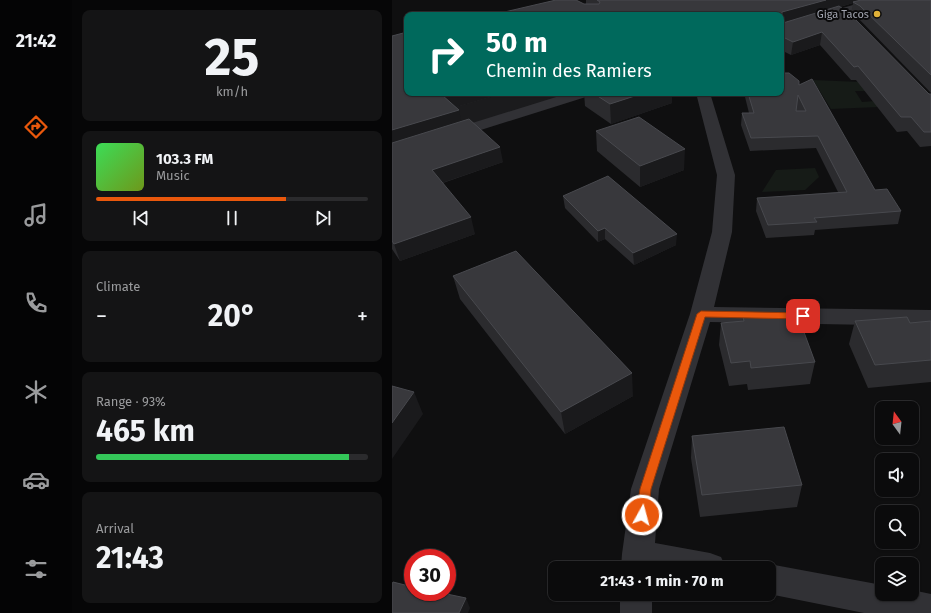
<!DOCTYPE html>
<html lang="en">
<head>
<meta charset="utf-8">
<style>
	:root { --surface:#0b0b0c; --page:#141415; --text:#f1f3f6; --muted:#9a9b9d; --line:#2b2b2d; --accent:#ea580c }
	body { margin:0; font-family:"Fira Sans",sans-serif; background:var(--page); color:var(--text); height:100vh; display:flex; flex-direction:column; font-size:15px; white-space:nowrap }
	* { box-sizing:border-box; margin:0 }
	p { font-size:13px; color:var(--muted) }
	.icon { flex:none; width:22px; height:22px; fill:none; stroke:currentColor; stroke-width:2; stroke-linecap:round; stroke-linejoin:round }
	.map { position:relative; flex:1; overflow:hidden }
	.side { display:flex; flex-direction:column; gap:10px; padding:10px; background:#060607; width:320px }
	.side>* { flex:none }
	.top-card { position:absolute; left:12px; top:12px; width:380px; height:84px; border-radius:8px; box-shadow:0 1px 3px #0004,0 0 0 1px var(--line); background:#00695c; color:#fff; overflow:hidden }
	.needle { width:26px; rotate:345deg }
	.tools { position:absolute; left:483px; top:401px; display:grid; gap:8px }
	.tools a { display:grid; place-items:center; width:44px; height:44px; border-radius:8px; background:var(--surface); box-shadow:0 1px 3px #0004,0 0 0 1px var(--line); font-size:20px }
	.speed { position:absolute; left:12px; top:549px; display:flex; gap:8px; font-size:20px; font-weight:700; text-align:center }
	.speed>* { display:grid; place-content:center; width:52px; height:52px; border-radius:50%; background:var(--surface); box-shadow:0 1px 3px #0004,0 0 0 1px var(--line); line-height:1 }
	.speed .limit { border:6px solid #d22; background:#fff; color:#111 }
	.pin { position:absolute; display:grid; place-items:center; width:34px; height:34px; color:#fff; margin:-17px; border-radius:8px; box-shadow:0 2px 6px #0006 }
	.me { position:absolute; width:44px; margin:-22px; rotate:7deg; stroke-linejoin:round; filter:drop-shadow(0 0 3px #0008) }
	.turn { display:flex; align-items:center; gap:14px; height:84px; padding:0 16px; font-size:18px }
	.turn .icon { width:52px; height:52px; stroke-width:2.5 }
	.turn b { display:block; font-size:28px; line-height:34px }
	.big { font-size:30px; font-weight:700; line-height:1.1 }
	.side .card { flex:1; display:flex; flex-direction:column; justify-content:center; gap:6px; min-width:0; padding:0 14px; border-radius:8px; background:var(--page) }
	.side .dial { align-items:center; gap:0 }
	.dial b { font-size:52px; line-height:1 }
	.song { display:flex; align-items:center; gap:12px }
	.cover { width:48px; height:48px; border-radius:6px; background:linear-gradient(135deg,hsl(130 70% 55%),hsl(80 70% 35%)) }
	.played { height:4px; border-radius:2px; background:linear-gradient(90deg,var(--accent) 70%,var(--line) 70%) }
	.keys { display:flex; justify-content:space-around; direction:ltr }
	.heat { display:flex; justify-content:space-between; align-items:center; font-size:22px; direction:ltr }
	.charge { height:6px; border-radius:3px; background:linear-gradient(90deg,#34c759 93%,var(--line) 0) }
	.trip { position:absolute; left:156px; top:561px; width:228px; height:40px; border-radius:8px; background:var(--surface); box-shadow:0 1px 3px #0004,0 0 0 1px var(--line); font-weight:700; line-height:40px; text-align:center }
	main { display:flex; flex:1; min-height:0 }
	.menu { display:flex; flex-direction:column; width:72px; justify-content:space-around; align-items:center; background:#040405; color:var(--muted) }
	.menu .icon { width:28px; height:28px }
	.menu .on { color:var(--accent) }
	.menu b { font-size:18px; color:var(--text) }
	.map>svg:first-child { display:block }
	.built { fill:#1b1b1d }
	.green { fill:#161b17 }
	.lines { fill:none; stroke-linecap:round; stroke-linejoin:round }
	.minor { fill:#313135; fill-rule:evenodd }
	.tertiary { fill:#313135; fill-rule:evenodd }
	.wall { fill:#2b2b2e }
	.shaded-wall { fill:#1a1a1c }
	.building { fill:#38383c; stroke:#48494e; fill-rule:evenodd }
	.route { fill:#ea580c; stroke:#983908 }
	.poi-dot { fill:#e0b138; stroke:#0a0a0b; stroke-width:1.5 }
	.labels { text-anchor:middle; stroke-width:4; stroke-linejoin:round; paint-order:stroke }
	.far-poi-label { font-size:11px; fill:#a2a5b0; stroke:#0a0a0b; text-anchor:end }
</style>
</head>
<body>
<main>
<nav class="menu">
<b>21:42</b>
<svg class="icon on" aria-label="directions" viewBox="0 0 24 24"><path d="M12 3l9 9-9 9-9-9zM9 14v-3h6M13 9l2 2-2 2"/></svg>
<svg class="icon" aria-label="music" viewBox="0 0 24 24"><path d="M9 18V5l10-2v13"/><circle cx="6" cy="18" r="3"/><circle cx="16" cy="16" r="3"/></svg>
<svg class="icon" aria-label="phone" viewBox="0 0 24 24"><path d="M5 4h4l2 5-3 2q2 4 5 5l2-3 5 2v4C11 20 4 13 5 4z"/></svg>
<svg class="icon" aria-label="climate" viewBox="0 0 24 24"><path d="M12 3v18M4 7l16 10M4 17L20 7"/></svg>
<svg class="icon" aria-label="car" viewBox="0 0 24 24"><path d="M5 17H2v-5l4-1 3-4h7l3 4 3 1v5h-3M9 17h6M6 11h13"/><circle cx="7" cy="17" r="2"/><circle cx="17" cy="17" r="2"/></svg>
<svg class="icon" aria-label="filters" viewBox="0 0 24 24"><path d="M4 7h16M4 17h16"/><circle cx="9" cy="7" r="2"/><circle cx="15" cy="17" r="2"/></svg>
</nav>
<section class="side">
<div class="card dial"><b>25</b><p>km/h</p></div>
<div class="card">
<div class="song"><i class="cover"></i><div><b>103.3 FM</b><p>Music</p></div></div>
<div class="played"></div>
<div class="keys"><svg class="icon" aria-label="previous" viewBox="0 0 24 24"><path d="M18 5L8 12l10 7zM5 5v14"/></svg><svg class="icon" aria-label="pause" viewBox="0 0 24 24"><path d="M8 5v14M16 5v14"/></svg><svg class="icon" aria-label="next" viewBox="0 0 24 24"><path d="M6 5l10 7-10 7zM19 5v14"/></svg></div>
</div>
<div class="card"><p>Climate</p>
<div class="heat"><a>−</a><b class="big">20°</b><a>+</a></div>
</div>
<div class="card"><p>Range · 93%</p><b class="big">465 km</b><div class="charge"></div></div>
<div class="card"><p>Arrival</p><b class="big">21:43</b></div>
</section>
<div class="map">
<svg width="539" height="613" viewBox="0 0 539 613">
	<rect width="100%" height="100%" fill="#0f0f10"/>
	<!-- built -->
	<path class="built" d="M0 39 15 93H192L0 153Z"/>
	<!-- green -->
	<path class="green" d="M421 80 469 82 474 91H463L470 102 483 101 487 107 439 109Z
		M423 168 427 177 413 190 370 192 384 170Z"/>
	<g class="lines">
		<!-- minor -->
		<path class="minor" d="M304 93H318L343 175 340 232 322 307 539 310V326L318 322 267 489 263 543 318 553 329 557 334 568H229L230 554 239 489 298 314 320 232 325 175Z
			M377 564 490 585V594H520V590L539 594V613H472L377 594V568H366Z
			M228 594H260V613H228Z"/>
		<!-- tertiary -->
		<path class="tertiary" d="M478 0H496L494 2 389 34V26Z
			M177 93H199L197 96 0 158V148Z"/>
	</g>
	<!-- wall -->
	<path class="wall" d="M194 0H539V93L466 18 459 14 461 3 448 7 537 94H539V146L528 147 515 131 505 132 464 80H459L428 45 399 55 389 50V15H104V14L194 4Z
		M0 36 15 93H112L64 107 69 122 111 162 51 183 83 234 8 261 0 249Z
		M407 85 483 190 509 211 506 224 423 230 422 235 374 238 364 211 365 198 446 192 424 148 358 151 349 125 350 113H357L352 93H389Z
		M192 93H280V103L219 124 193 106Z
		M204 131 292 170 248 187 205 151Z
		M171 196 284 245 242 265 213 239 206 242 173 208Z
		M61 276 241 396 173 434 68 299Z
		M351 317 393 318 423 362 418 384 356 390 355 384 337 386 327 345 329 323 350 321Z
		M463 321 518 323 539 321V382L476 388 457 344Z
		M300 436 410 485 405 507 308 517 299 458Z"/>
	<!-- shaded-wall -->
	<path class="shaded-wall" d="M434 0H473L461 2V3L389 24 390 12Z
		M334 12V15H325Z
		M430 32 428 45 399 55 401 42Z
		M59 93H112L54 110 50 95Z
		M252 93H280V103L219 124 218 104Z
		M67 110 70 125 0 147V130Z
		M108 147 111 162 44 185 40 170Z
		M293 149 292 170 248 187V166Z
		M79 217 83 234 8 261 2 244Z
		M213 228V239L206 242V231Z
		M285 234 284 245 242 265 241 253Z
		M240 373 241 396 173 434 169 412Z
		M22 392 31 414 0 459V423Z
		M74 598 78 608 76 613H67Z"/>
	<!-- building -->
	<path class="building" d="M164 0H184L192 4H207L208 2 205 0H434L390 12 389 21V15H340L334 12 325 15H287L261 14 255 15H105L104 14Z
		M469 0H539V75L468 6 461 2Z
		M447 6 458 14 537 94H539V132H532L519 117H509L466 66 462 67 430 32 401 42 389 36V21L391 23Z
		M15 32V93H59L50 95 67 110 0 130V36Z
		M389 73H397L407 81V85L420 79 483 190 495 189 509 211 422 218 425 222 376 225 365 198 455 192 426 136 359 138 350 113H362L356 93H389ZM406 95 414 111H404Z
		M201 93H252L218 104Z
		M247 117 293 149 248 166 204 131Z
		M77 119 108 147 40 170 79 217 2 244 0 241V143Z
		M216 176 285 234 241 253 213 228 206 231 171 196Z
		M124 251 240 373 169 412 61 276Z
		M392 313 393 318 406 316 423 362 359 368 358 361 339 363 329 323 352 321 351 317Z
		M515 317 518 323 539 321V360L483 365 463 321Z
		M0 386 22 392 0 423Z
		M392 427 410 485 310 495 300 436Z
		M1 582 21 587V592H45L74 598 67 613H0V584Z"/>
	<!-- route -->
	<path class="route" d="M309 311 411 313 416 316 411 319 313 317 259 489 256 515 254 519 250 520 246 519 244 515 248 489 305 314Z"/>
	<!-- markers -->
	<circle class="poi-dot" cx="485" cy="14" r="4"/>
	<g class="labels">
		<!-- far-poi labels -->
		<g class="far-poi-label">
			<text x="477" y="18">Giga Tacos</text>
		</g>
	</g>
</svg>
<div class="tools">
<a><svg class="needle" viewBox="-14 -14 28 28"><path d="M0-13l5 13h-10z" fill="#e53935"/><path d="M0 13l5-13h-10z" fill="#9a9b9d"/></svg></a>
<a><svg class="icon" aria-label="sound" viewBox="0 0 24 24"><path d="M4 9h4l5-4v14l-5-4H4zM17 9q2 3 0 6"/></svg></a>
<a><svg class="icon" aria-label="search" viewBox="0 0 24 24"><circle cx="10" cy="10" r="6"/><path d="M15 15l6 6"/></svg></a>
<a><svg class="icon" aria-label="layers" viewBox="0 0 24 24"><path d="M12 4l9 5-9 5-9-5zM3 14l9 5 9-5"/></svg></a>
</div>
<div class="speed"><div class="limit">30</div></div>
<div class="pin" style="left:411px;top:316px;background:#d93025"><svg class="icon" aria-label="arrive" viewBox="0 0 24 24"><path d="M6 21V4h12l-3 4 3 4H6"/></svg></div>
<svg class="me" style="left:250px;top:515px" viewBox="-20 -20 40 40"><circle r="17" fill="#ea580c" stroke="#fff" stroke-width="3"/><path d="M0-11L8 9 0 5-8 9z" fill="#fff"/></svg>
<div class="trip">21:43 · 1 min · 70 m</div>
<div class="top-card">
<div class="turn"><svg class="icon" aria-label="right" viewBox="0 0 24 24"><path d="M7 20v-9h11M14 6l5 5-5 5"/></svg><div><b>50 m</b>Chemin des Ramiers</div></div>
</div>
</div>
</main>
</body>
</html>
